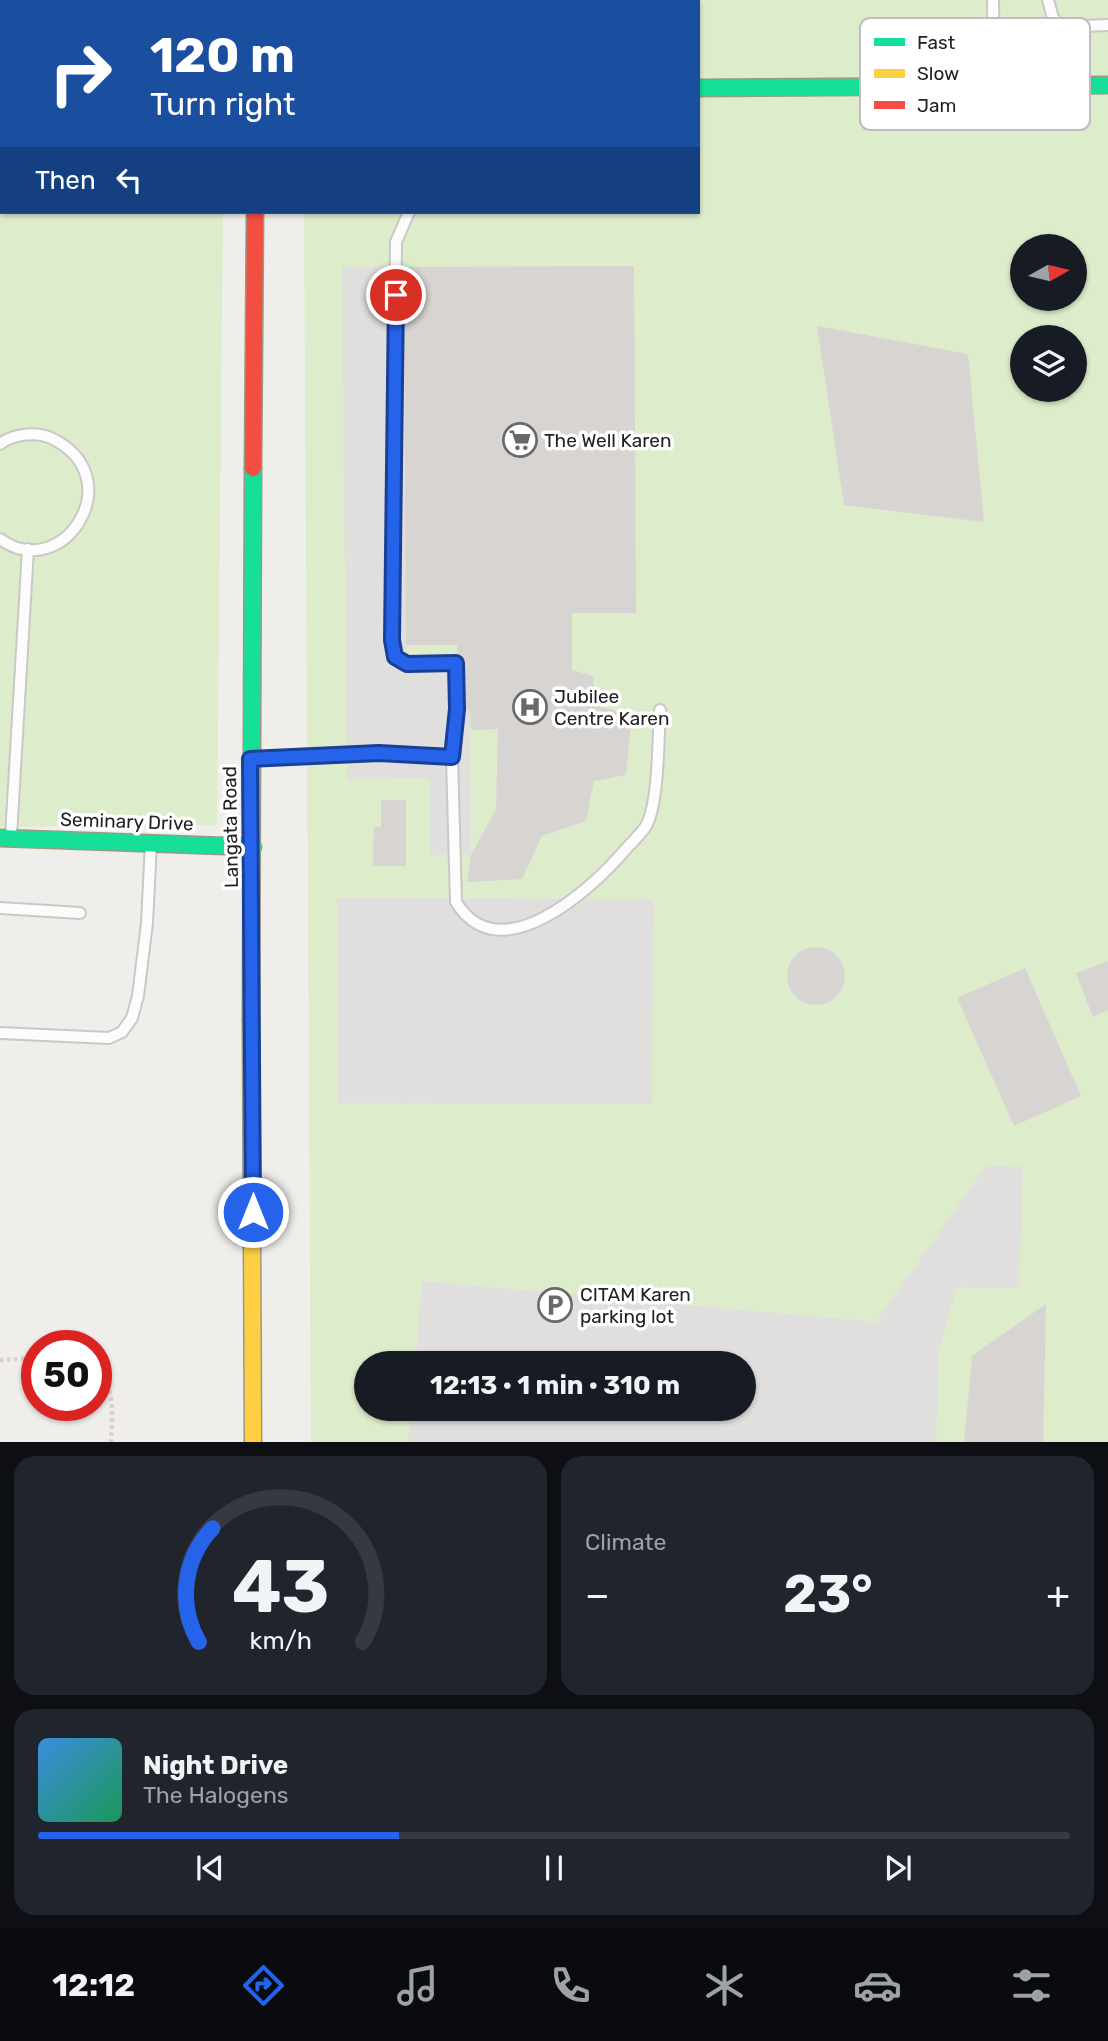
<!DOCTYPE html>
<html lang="en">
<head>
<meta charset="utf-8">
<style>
	:root { --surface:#171b24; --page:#20242c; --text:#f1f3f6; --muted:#9ea1a6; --line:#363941; --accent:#2563eb }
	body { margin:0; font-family:Rubik,sans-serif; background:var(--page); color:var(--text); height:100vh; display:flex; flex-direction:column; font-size:26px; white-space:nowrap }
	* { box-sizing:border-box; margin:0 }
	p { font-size:23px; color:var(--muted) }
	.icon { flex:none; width:38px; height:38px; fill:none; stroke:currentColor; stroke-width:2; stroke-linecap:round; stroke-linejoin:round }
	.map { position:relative; height:1442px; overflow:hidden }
	.side { display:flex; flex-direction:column; gap:14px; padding:14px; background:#0d0f14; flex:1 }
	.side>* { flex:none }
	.guide { position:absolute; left:0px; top:0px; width:700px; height:214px; box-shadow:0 2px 5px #0004; background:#1a4fa0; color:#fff; overflow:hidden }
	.needle { width:46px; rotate:82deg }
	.tools { position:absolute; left:1010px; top:234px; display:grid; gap:14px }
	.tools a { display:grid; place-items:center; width:77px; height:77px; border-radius:50%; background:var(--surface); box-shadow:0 2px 5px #0004; font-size:35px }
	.speed { position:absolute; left:21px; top:1330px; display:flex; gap:14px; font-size:35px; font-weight:700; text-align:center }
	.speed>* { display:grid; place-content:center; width:91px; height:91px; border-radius:50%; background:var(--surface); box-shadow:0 2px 5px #0004; line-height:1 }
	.speed .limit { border:10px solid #d22; background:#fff; color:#111 }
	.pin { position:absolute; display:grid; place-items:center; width:60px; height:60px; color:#fff; margin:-30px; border:4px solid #fff; border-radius:50%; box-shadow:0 2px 7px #0007 }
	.me { position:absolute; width:77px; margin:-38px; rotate:0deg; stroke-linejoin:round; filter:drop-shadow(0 0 5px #0008) }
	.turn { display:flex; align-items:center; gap:24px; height:147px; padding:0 35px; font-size:32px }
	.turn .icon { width:91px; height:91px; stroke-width:2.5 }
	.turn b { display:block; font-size:49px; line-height:60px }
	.then { display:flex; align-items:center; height:66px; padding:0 35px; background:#0003; gap:14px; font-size:26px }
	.big { font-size:52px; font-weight:700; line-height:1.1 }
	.side .card { flex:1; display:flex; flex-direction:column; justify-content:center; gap:10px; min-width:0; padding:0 24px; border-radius:21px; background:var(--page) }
	.side .dial { align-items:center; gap:0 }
	.dial svg { height:182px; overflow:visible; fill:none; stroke:var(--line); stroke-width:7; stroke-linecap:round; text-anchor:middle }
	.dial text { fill:var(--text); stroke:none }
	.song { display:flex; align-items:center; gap:21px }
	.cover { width:84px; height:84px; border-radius:10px; background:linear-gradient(135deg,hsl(210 70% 55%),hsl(150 70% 35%)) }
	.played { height:7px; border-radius:4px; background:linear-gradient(90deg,var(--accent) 35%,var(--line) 35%) }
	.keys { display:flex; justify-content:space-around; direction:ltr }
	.heat { display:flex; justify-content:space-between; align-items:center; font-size:38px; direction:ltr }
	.side .tiles { flex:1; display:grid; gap:14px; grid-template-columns:1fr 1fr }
	.card:last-child { grid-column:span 2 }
	.trip { position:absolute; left:354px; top:1351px; width:402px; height:70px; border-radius:35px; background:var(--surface); box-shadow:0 2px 5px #0004; font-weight:700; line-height:70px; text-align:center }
	.tab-bar { display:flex; height:112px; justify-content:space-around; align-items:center; background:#090b0e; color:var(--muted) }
	.tab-bar .icon { width:49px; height:49px }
	.tab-bar .on { color:var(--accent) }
	.tab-bar b { font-size:32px; color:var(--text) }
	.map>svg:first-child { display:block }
	.grass { fill:#ddeccb; fill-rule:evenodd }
	.parking { fill:#e0dfde }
	.building { fill:#d7d4d2 }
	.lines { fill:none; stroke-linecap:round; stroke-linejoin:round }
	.lane-casing { stroke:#c9c8c7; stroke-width:14 }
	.fast-casing { stroke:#999a82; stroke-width:19 }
	.slow-casing { stroke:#999a82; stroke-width:19 }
	.jam-casing { stroke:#999a82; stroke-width:19 }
	.path { stroke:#dccecd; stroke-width:4.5; stroke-dasharray:3.5 3.5; stroke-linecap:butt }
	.lane { stroke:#fdfcfc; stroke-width:10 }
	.fast { stroke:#16e098; stroke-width:16 }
	.slow { stroke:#ffcf43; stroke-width:16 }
	.jam { stroke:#f24e42; stroke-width:16 }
	.route-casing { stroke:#184099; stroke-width:18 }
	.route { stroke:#2563eb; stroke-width:12 }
	.labels { text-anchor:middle; stroke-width:7; stroke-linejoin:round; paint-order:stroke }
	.poi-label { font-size:19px; fill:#222; stroke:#fff; text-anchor:start }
	.street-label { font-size:19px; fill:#222; stroke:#fff }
	.key { fill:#fff; stroke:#bdbdbd; stroke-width:2 }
	.key-label { font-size:19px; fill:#222 }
</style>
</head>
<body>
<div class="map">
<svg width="1108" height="1443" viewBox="0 0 1108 1443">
	<rect width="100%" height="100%" fill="#f0eeeb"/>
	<!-- grass -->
	<path class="grass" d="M0 0H225L2 2V212H223L217 825 0 827Z
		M302 0H1108V1442H311L304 212H698V2ZM1022 247H1074V299H1022ZM1022 338H1074V390H1022ZM366 1363H744V1409H366Z"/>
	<!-- parking -->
	<path class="parking" d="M342 267H404L407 663H456L457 709H470L471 855H430L429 778 347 779Z
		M337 898 653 899 652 1104 337 1103Z
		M986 1166 1023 1167 1019 1288 957 1287 939 1349 936 1442H408L411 1409H744V1363H415L422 1281 876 1322Z"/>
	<!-- building -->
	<path class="building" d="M634 266 636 613H572V670L593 676 595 706 632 714 626 775 594 781 586 821 542 836 522 879 467 882 471 855 496 809 498 729 471 730 470 709H465L464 662 457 655V645H406L404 267Z
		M817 326 968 354 984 522 844 505Z
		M381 800H406V866H373L374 827H381Z
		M787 976a29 29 0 1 1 58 0a29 29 0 1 1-58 0Z
		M1108 961V1010L1093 1017 1076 973Z
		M1025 968 1081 1096 1014 1126 957 998Z
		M1046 1304 1043 1443H964L972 1356Z"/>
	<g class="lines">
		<!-- lane casing -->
		<g class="lane-casing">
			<path id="lane" d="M993 0 994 84
				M1048 0 1053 18 1061 27 1108 25
				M0 444C13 434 36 431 51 438 133 477 63 585 0 539
				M452 757 456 902C499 973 591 890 625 850 632 842 641 834 646 826 659 803 658 738 660 710
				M250 759 379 753 452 757 457 709 456 663 407 664 395 657 392 640 396 242 409 212
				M11 836 28 549
				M0 908 80 913
				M0 1033 109 1038 122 1032 132 1018 138 996 147 923 151 843"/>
		</g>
		<!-- fast casing -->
		<g class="fast-casing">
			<path id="fast" d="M698 88 1108 85
				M0 838 253 847
				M251 1020 253 468"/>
		</g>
		<!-- slow casing -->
		<g class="slow-casing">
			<path id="slow" d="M251 1020 253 1443"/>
		</g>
		<!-- jam casing -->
		<g class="jam-casing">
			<path id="jam" d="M256 0V2
				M253 468 255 212"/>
		</g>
		<!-- path -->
		<path class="path" d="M0 1360 37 1358
			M96 1366C116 1393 112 1411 111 1443"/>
		<!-- lane -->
		<use href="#lane" class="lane"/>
		<!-- fast -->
		<use href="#fast" class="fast"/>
		<!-- slow -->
		<use href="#slow" class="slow"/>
		<!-- jam -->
		<use href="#jam" class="jam"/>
	</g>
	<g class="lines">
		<!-- route casing -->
		<g class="route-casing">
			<path id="route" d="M253 1212 250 759 379 753 452 757 457 709 456 663 407 664 395 657 392 640 396 295"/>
		</g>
		<!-- route -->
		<use href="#route" class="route"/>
	</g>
	<!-- icons -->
	<defs>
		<g id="supermarket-ring" transform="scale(1.75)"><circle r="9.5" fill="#fff" stroke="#6a6968" stroke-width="1.5"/><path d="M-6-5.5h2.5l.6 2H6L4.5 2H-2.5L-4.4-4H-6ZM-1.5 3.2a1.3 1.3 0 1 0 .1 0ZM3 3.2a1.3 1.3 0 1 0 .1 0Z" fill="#6a6968"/></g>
		<g id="hospital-ring" transform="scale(1.75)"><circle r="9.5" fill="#fff" stroke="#6a6968" stroke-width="1.5"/><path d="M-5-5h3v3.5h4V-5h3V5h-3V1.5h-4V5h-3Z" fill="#6a6968"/></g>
		<g id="parking-ring" transform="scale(1.75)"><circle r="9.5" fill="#fff" stroke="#6a6968" stroke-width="1.5"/><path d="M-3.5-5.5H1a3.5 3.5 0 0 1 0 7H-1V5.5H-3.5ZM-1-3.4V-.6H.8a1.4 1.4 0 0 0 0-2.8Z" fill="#6a6968"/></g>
	</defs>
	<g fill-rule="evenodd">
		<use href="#supermarket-ring" x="520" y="440"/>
		<use href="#hospital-ring" x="530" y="707"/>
		<use href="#parking-ring" x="555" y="1305"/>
	</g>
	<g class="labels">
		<!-- poi labels -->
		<g class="poi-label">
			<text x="544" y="447">The Well Karen</text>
			<text x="554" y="703">Jubilee<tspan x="554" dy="22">Centre Karen</tspan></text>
			<text x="580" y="1301">CITAM Karen<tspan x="580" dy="22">parking lot</tspan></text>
		</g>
		<!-- street labels -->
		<g class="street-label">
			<text transform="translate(127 821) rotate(2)" y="7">Seminary Drive</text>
			<text transform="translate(230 827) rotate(-91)" y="7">Langata Road</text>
		</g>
	</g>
	<!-- legend -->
	<rect x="860" y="18" width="230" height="112" rx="10" class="key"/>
	<rect x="874" y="38" width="31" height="8" fill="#16e098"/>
	<rect x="874" y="69" width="31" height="9" fill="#ffcf43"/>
	<rect x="874" y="101" width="31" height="8" fill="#f24e42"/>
	<g class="key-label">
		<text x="917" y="49">Fast</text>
		<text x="917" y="80">Slow</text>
		<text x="917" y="112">Jam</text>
	</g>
</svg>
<div class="tools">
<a><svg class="needle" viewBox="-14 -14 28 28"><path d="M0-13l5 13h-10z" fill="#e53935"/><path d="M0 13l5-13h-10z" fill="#9ea1a6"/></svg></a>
<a><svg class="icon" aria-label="layers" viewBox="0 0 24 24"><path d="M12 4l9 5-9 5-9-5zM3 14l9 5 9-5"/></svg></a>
</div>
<div class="speed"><div class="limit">50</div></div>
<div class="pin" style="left:396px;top:295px;background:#d93025"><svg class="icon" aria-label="arrive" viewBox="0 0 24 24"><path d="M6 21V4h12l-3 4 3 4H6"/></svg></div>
<svg class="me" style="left:253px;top:1212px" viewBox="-20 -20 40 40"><circle r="17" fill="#2563eb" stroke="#fff" stroke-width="3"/><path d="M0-11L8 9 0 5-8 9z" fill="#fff"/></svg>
<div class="trip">12:13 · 1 min · 310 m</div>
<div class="guide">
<div class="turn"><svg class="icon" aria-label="right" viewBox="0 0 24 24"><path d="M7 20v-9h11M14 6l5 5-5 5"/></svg><div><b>120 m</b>Turn right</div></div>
<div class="then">Then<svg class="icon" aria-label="left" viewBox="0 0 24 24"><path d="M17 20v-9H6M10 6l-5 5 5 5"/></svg></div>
</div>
</div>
<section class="side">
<div class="tiles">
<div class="card dial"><svg viewBox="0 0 100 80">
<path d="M14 69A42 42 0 1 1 86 69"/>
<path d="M14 69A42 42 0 0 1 20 19" stroke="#2563eb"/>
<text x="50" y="56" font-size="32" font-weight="700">43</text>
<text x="50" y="72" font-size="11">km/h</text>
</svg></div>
<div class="card"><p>Climate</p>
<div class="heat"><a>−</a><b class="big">23°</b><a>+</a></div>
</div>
<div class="card">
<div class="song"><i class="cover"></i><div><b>Night Drive</b><p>The Halogens</p></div></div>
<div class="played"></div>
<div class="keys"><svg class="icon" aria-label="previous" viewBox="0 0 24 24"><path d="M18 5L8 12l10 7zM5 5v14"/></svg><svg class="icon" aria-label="pause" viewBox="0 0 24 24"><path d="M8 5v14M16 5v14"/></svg><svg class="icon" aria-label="next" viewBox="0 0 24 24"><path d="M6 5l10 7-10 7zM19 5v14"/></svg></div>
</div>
</div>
</section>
<nav class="tab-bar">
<b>12:12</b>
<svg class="icon on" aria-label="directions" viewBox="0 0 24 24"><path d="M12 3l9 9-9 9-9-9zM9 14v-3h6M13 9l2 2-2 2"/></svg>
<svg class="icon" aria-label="music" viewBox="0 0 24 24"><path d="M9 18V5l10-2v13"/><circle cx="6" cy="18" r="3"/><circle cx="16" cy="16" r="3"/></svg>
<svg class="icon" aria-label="phone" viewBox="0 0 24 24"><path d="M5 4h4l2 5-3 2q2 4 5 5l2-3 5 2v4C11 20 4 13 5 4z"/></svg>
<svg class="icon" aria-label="climate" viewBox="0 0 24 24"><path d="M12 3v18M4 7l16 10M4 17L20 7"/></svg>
<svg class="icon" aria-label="car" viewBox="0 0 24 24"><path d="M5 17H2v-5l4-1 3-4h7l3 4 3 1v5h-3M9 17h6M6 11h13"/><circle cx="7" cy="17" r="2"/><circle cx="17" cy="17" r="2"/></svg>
<svg class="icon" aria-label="filters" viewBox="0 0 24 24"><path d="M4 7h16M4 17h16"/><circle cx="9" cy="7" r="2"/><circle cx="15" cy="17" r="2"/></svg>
</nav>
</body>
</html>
